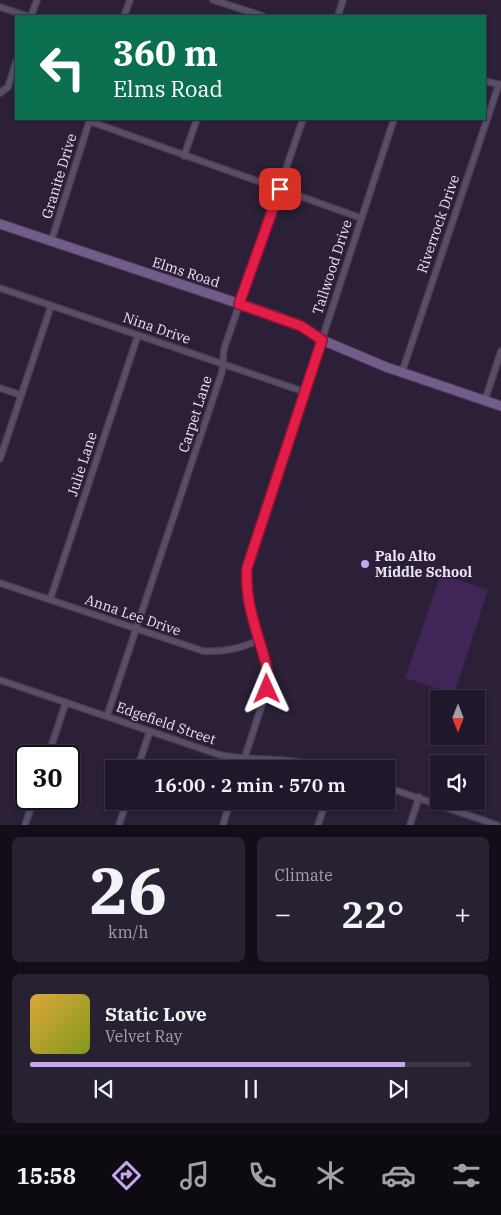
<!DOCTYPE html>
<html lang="en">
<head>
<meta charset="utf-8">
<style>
	:root { --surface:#20182a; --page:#282132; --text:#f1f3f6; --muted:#a2a0a8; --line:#3d3747; --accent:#c8a6ef }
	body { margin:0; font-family:"IBM Plex Serif",serif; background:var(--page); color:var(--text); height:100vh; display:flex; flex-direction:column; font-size:19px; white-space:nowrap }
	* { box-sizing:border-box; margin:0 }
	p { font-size:16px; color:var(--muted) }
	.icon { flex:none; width:28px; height:28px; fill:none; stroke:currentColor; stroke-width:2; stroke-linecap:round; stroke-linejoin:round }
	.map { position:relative; height:825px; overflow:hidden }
	.side { display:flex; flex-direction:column; gap:12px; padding:12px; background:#120d17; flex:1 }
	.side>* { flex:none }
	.hud { position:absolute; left:15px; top:15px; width:471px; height:105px; border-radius:0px; box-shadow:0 1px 4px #0004,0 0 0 1px var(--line); background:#0b6e4f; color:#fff; overflow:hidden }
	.needle { width:32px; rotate:180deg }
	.fabs { position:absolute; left:430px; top:690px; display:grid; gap:10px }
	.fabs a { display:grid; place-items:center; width:55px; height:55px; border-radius:0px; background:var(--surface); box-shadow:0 1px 4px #0004,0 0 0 1px var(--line); font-size:25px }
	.speed { position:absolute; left:15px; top:745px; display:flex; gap:10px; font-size:25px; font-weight:700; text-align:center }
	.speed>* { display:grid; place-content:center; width:65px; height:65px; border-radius:50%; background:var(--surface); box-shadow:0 1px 4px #0004,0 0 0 1px var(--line); line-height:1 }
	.speed .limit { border:2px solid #111; border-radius:8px; background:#fff; color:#111 }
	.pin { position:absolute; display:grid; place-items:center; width:42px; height:42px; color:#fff; margin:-21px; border-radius:10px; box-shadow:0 2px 8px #0006 }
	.me { position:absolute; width:55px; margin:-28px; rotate:359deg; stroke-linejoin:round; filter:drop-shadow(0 0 4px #0008) }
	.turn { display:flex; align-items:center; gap:18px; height:105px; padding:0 15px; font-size:22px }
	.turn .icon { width:65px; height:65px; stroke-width:2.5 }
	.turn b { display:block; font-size:35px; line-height:42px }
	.big { font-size:38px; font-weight:600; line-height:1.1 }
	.side .card { flex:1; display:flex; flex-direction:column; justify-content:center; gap:8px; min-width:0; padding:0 18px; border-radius:8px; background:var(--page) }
	.side .dial { align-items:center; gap:0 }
	.dial b { font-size:65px; line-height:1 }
	.song { display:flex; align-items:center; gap:15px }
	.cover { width:60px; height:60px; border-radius:8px; background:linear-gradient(135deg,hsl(40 70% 55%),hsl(70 70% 35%)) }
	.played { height:5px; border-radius:2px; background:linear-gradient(90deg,var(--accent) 85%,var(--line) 85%) }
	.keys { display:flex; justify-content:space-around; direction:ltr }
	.heat { display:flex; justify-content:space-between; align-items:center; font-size:28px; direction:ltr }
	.side .tiles { flex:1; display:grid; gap:12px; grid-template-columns:1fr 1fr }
	.card:last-child { grid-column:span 2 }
	.trip { position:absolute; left:105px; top:760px; width:290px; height:50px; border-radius:0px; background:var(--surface); box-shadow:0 1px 4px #0004,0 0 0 1px var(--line); font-weight:600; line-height:50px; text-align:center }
	.tabs { display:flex; height:80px; justify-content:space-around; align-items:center; background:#0d0a11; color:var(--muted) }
	.tabs .icon { width:35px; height:35px }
	.tabs .selected { color:var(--accent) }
	.tabs b { font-size:22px; color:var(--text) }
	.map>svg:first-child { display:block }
	.green { fill:#3f2558 }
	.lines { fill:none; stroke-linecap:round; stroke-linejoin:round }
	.street-casing { stroke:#473d52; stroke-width:8 }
	.secondary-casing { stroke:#473d52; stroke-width:11 }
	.street { stroke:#594d68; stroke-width:5.5 }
	.secondary { stroke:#725d8a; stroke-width:9 }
	.route-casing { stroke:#92132f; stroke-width:12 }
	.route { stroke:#e11d48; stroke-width:9 }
	.poi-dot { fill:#c8a6ef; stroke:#2b2038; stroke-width:2 }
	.labels { text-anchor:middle; stroke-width:4; stroke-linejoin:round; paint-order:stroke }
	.street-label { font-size:14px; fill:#eae2f3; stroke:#2b2038 }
	.poi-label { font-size:14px; font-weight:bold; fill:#eae2f3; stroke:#2b2038; text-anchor:start }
</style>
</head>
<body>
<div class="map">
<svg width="501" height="825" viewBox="0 0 501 825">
	<rect width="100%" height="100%" fill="#2b2038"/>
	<!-- green -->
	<path class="green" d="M441 574 488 590 454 694 405 678Z"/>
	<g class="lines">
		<!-- street casing -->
		<g class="street-casing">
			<path id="street" d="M213 0 263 16
				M0 7 27 16
				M31 16 37 0
				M124 16 130 0
				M338 16 343 0
				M485 81 501 85
				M0 93 8 87 16 62
				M89 121 361 218
				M184 156 197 119
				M51 242 90 119
				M0 288 305 392
				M402 372 499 84
				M0 388 21 395
				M485 400 501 351
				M0 459 51 306
				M0 583 203 651C224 652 240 649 259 640
				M50 600 138 335
				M0 680 220 755C255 762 293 756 327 769
				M107 716 222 372 224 349 303 119
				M48 756 66 702
				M137 769 150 731
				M241 769 267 689C270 672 264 657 259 640 252 617 245 594 247 569L394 119
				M386 787 497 825
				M25 825 34 799
				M119 825 127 801
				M223 825 230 801
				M318 825 326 801
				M410 825 419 797"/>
		</g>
		<!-- secondary casing -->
		<g class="secondary-casing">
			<path id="secondary" d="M0 224 276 316 301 326 322 340 386 367 501 406"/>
		</g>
		<!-- street -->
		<use href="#street" class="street"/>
		<!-- secondary -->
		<use href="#secondary" class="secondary"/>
	</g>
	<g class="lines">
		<!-- route casing -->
		<g class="route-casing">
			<path id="route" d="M267 689C270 672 264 657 259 640 252 617 245 594 247 568L322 340 301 326 239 304 280 189"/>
		</g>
		<!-- route -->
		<use href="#route" class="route"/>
	</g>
	<!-- markers -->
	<circle class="poi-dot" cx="365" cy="564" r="5"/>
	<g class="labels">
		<!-- street labels -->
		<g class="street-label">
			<text transform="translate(59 176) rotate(-73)" y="5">Granite Drive</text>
			<text transform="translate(438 224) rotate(-71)" y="5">Riverrock Drive</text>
			<text transform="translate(332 267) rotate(-72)" y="5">Tallwood Drive</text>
			<text transform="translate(186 272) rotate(18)" y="5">Elms Road</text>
			<text transform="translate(157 328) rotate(19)" y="5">Nina Drive</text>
			<text transform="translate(195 414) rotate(-72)" y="5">Carpet Lane</text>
			<text transform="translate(82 464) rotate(-72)" y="5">Julie Lane</text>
			<text transform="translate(133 615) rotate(19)" y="5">Anna Lee Drive</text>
			<text transform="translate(166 723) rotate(19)" y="5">Edgefield Street</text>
		</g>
		<!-- poi labels -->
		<g class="poi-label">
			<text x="375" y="561">Palo Alto<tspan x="375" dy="16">Middle School</tspan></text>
		</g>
	</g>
</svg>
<div class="fabs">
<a><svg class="needle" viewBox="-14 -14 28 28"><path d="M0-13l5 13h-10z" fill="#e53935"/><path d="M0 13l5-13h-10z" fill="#a2a0a8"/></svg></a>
<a><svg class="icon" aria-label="sound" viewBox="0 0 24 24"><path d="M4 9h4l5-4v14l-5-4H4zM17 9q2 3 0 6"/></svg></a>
</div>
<div class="speed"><div class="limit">30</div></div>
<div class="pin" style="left:280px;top:189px;background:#d93025"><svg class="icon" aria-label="arrive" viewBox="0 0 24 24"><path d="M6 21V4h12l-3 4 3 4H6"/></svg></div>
<svg class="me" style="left:267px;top:689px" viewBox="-20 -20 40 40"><path d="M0-17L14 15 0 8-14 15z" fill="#e11d48" stroke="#fff" stroke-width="4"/></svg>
<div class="trip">16:00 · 2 min · 570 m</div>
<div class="hud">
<div class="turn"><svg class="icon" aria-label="left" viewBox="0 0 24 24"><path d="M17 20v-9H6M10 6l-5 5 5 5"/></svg><div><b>360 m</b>Elms Road</div></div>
</div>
</div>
<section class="side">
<div class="tiles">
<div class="card dial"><b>26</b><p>km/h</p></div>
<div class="card"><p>Climate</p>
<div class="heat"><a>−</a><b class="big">22°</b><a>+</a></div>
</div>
<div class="card">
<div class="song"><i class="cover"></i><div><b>Static Love</b><p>Velvet Ray</p></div></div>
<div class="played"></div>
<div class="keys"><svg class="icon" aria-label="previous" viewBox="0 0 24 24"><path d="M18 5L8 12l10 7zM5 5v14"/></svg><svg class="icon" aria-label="pause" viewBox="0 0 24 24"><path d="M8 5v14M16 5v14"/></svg><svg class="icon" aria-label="next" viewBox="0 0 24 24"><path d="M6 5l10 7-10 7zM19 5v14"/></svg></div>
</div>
</div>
</section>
<nav class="tabs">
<b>15:58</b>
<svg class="icon selected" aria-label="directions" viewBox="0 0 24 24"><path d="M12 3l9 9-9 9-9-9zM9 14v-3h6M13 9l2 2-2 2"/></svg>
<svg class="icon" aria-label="music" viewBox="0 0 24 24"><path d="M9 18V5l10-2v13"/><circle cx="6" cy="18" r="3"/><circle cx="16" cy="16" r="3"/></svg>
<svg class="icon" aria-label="phone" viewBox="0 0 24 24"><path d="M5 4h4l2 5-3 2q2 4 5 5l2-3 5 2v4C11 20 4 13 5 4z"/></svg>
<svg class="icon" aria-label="climate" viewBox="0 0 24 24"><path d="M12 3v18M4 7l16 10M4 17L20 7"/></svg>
<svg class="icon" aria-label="car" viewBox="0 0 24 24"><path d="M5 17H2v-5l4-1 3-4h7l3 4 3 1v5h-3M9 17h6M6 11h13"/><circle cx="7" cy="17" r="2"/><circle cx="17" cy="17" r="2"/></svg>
<svg class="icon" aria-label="filters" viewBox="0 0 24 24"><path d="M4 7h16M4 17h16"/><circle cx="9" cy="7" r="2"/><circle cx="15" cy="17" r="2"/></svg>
</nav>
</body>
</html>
